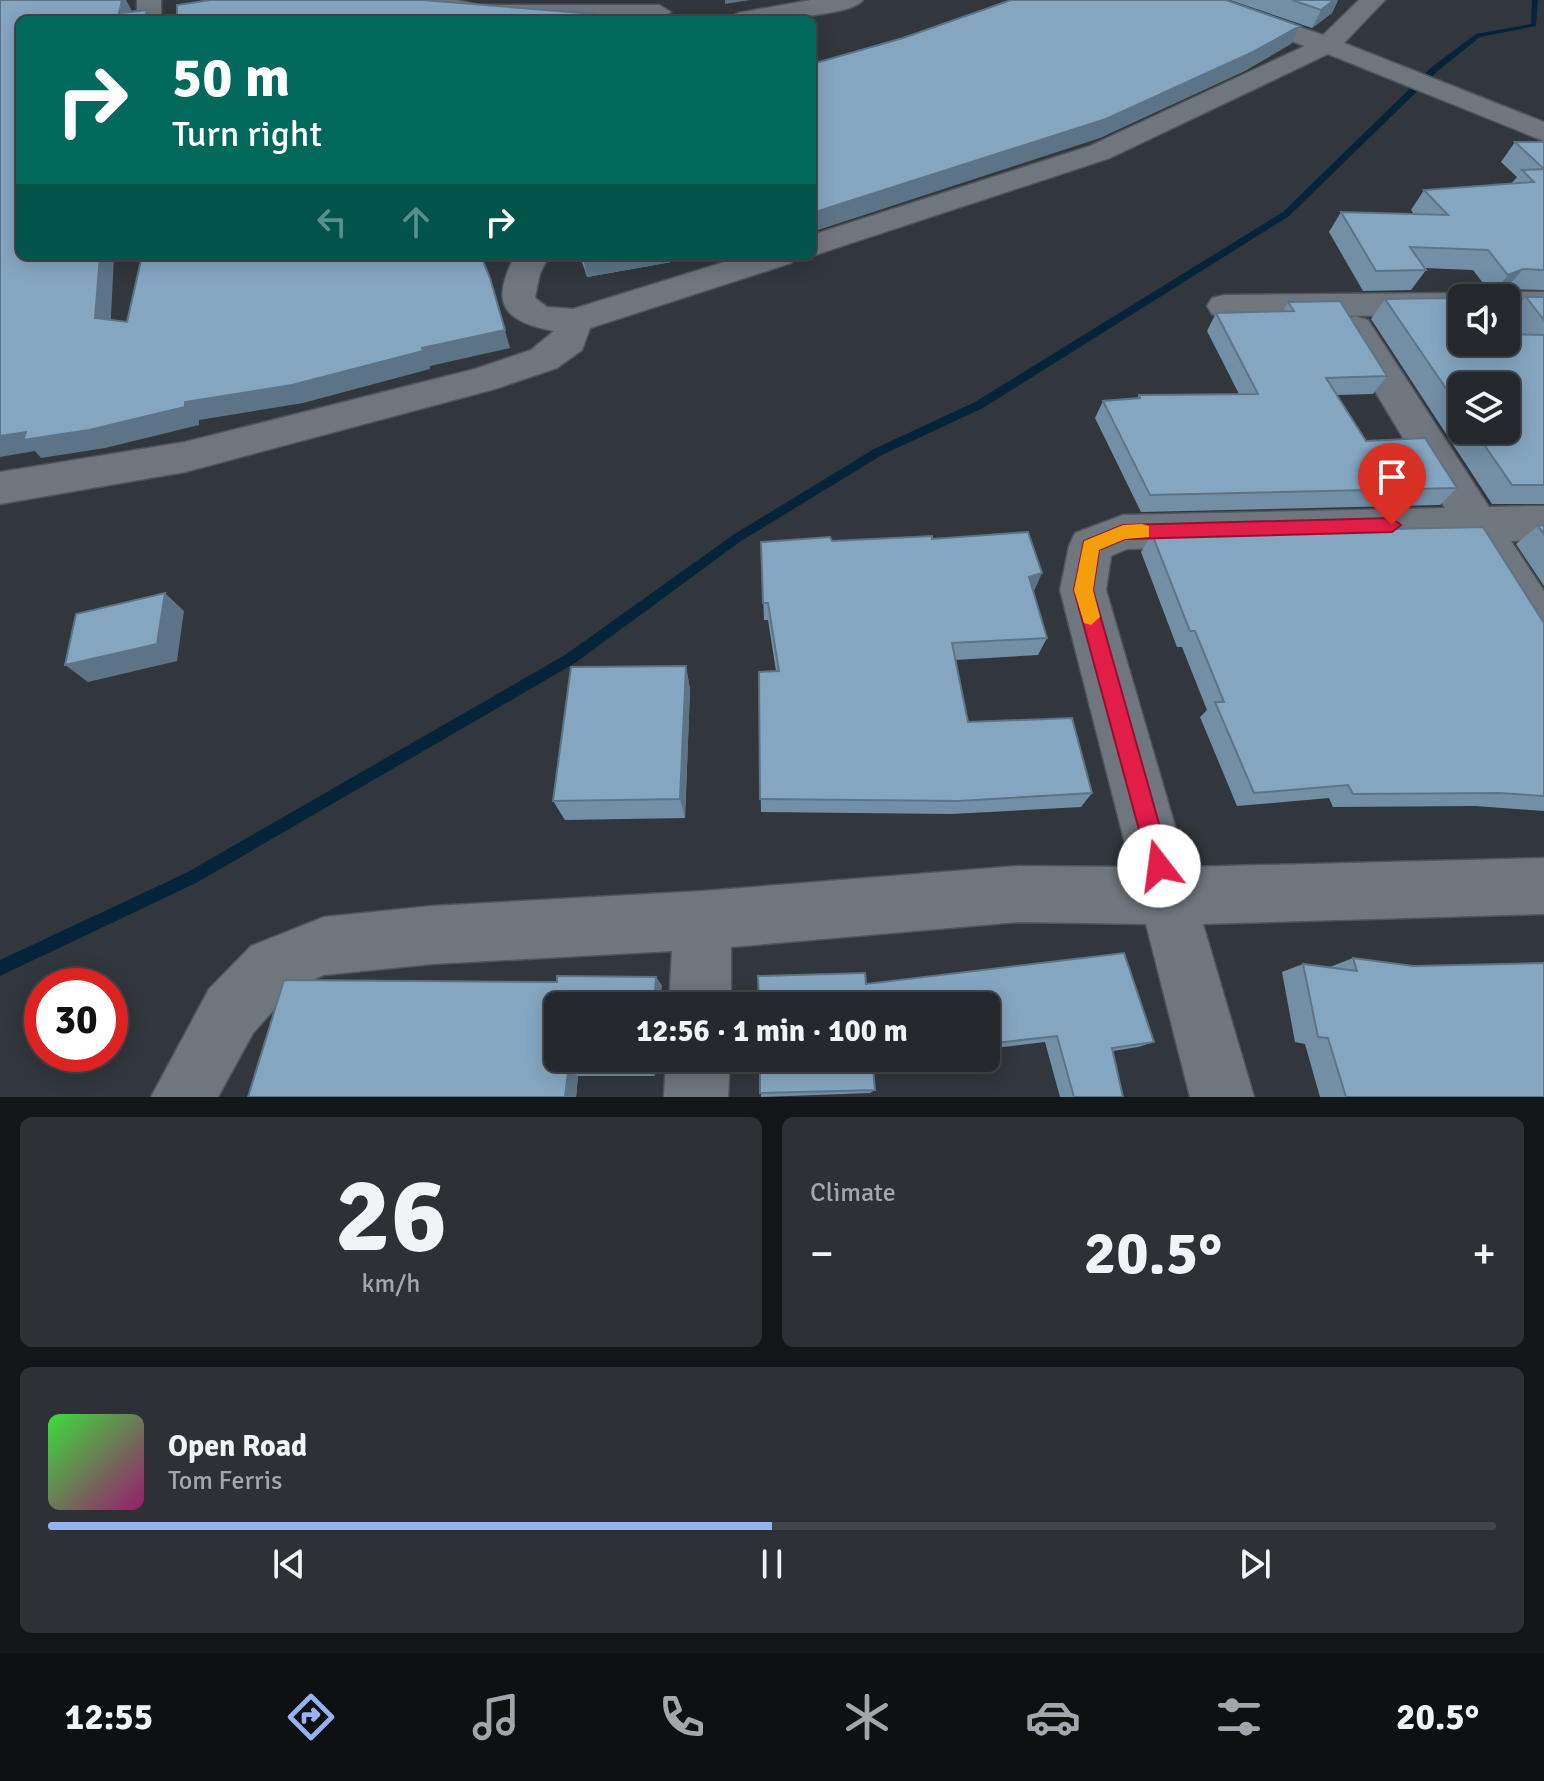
<!DOCTYPE html>
<html lang="en">
<head>
<meta charset="utf-8">
<style>
	:root { --surface:#25292e; --page:#2d3136; --text:#f1f3f6; --muted:#a3a6aa; --line:#42454a; --accent:#95b2f1 }
	body { margin:0; font-family:Signika,sans-serif; background:var(--page); color:var(--text); height:100vh; display:flex; flex-direction:column; font-size:30px; white-space:nowrap }
	* { box-sizing:border-box; margin:0 }
	p { font-size:26px; color:var(--muted) }
	.icon { flex:none; width:44px; height:44px; fill:none; stroke:currentColor; stroke-width:2; stroke-linecap:round; stroke-linejoin:round }
	.map { position:relative; height:1097px; overflow:hidden }
	.drawer { display:flex; flex-direction:column; gap:20px; padding:20px; background:#141719; flex:1 }
	.drawer>* { flex:none }
	.top-card { position:absolute; left:16px; top:16px; width:800px; height:244px; border-radius:12px; box-shadow:0 4px 20px #0003,0 0 0 2px var(--line); background:#00695c; color:#fff; overflow:hidden }
	.fabs { position:absolute; left:1448px; top:284px; display:grid; gap:16px }
	.fabs a { display:grid; place-items:center; width:72px; height:72px; border-radius:12px; background:var(--surface); box-shadow:0 4px 20px #0003,0 0 0 2px var(--line); font-size:40px }
	.speed { position:absolute; left:24px; top:968px; display:flex; gap:16px; font-size:40px; font-weight:700; text-align:center }
	.speed>* { display:grid; place-content:center; width:104px; height:104px; border-radius:50%; background:var(--surface); box-shadow:0 4px 20px #0003,0 0 0 2px var(--line); line-height:1 }
	.speed .limit { border:12px solid #d22; background:#fff; color:#111 }
	.pin { position:absolute; display:grid; place-items:center; width:68px; height:68px; color:#fff; margin:-82px -34px; border-radius:50% 50% 50% 0; rotate:-45deg; box-shadow:0 0 8px #0007 }
	.pin .icon { rotate:45deg }
	.me { position:absolute; width:88px; margin:-44px; rotate:345deg; stroke-linejoin:round; filter:drop-shadow(0 0 6px #0008) }
	.turn { display:flex; align-items:center; gap:28px; height:168px; padding:0 24px; font-size:36px }
	.turn .icon { width:104px; height:104px; stroke-width:2.5 }
	.turn b { display:block; font-size:56px; line-height:68px }
	.lanes { display:flex; align-items:center; height:76px; padding:0 24px; background:#0003; justify-content:center; gap:40px; direction:ltr }
	.lanes .off { opacity:.35 }
	.big { font-size:60px; font-weight:700; line-height:1.1 }
	.drawer .card { flex:1; display:flex; flex-direction:column; justify-content:center; gap:12px; min-width:0; padding:0 28px; border-radius:12px; background:var(--page) }
	.drawer .dial { align-items:center; gap:0 }
	.dial b { font-size:104px; line-height:1 }
	.song { display:flex; align-items:center; gap:24px }
	.cover { width:96px; height:96px; border-radius:12px; background:linear-gradient(135deg,hsl(120 70% 55%),hsl(320 70% 35%)) }
	.played { height:8px; border-radius:4px; background:linear-gradient(90deg,var(--accent) 50%,var(--line) 50%) }
	.keys { display:flex; justify-content:space-around; direction:ltr }
	.heat { display:flex; justify-content:space-between; align-items:center; font-size:44px; direction:ltr }
	.drawer .tiles { flex:1; display:grid; gap:20px; grid-template-columns:1fr 1fr }
	.card:last-child { grid-column:span 2 }
	.trip { position:absolute; left:544px; top:992px; width:456px; height:80px; border-radius:12px; background:var(--surface); box-shadow:0 4px 20px #0003,0 0 0 2px var(--line); font-weight:700; line-height:80px; text-align:center }
	.tabs { display:flex; height:128px; justify-content:space-around; align-items:center; background:#0f1012; color:var(--muted) }
	.tabs .icon { width:56px; height:56px }
	.tabs .selected { color:var(--accent) }
	.tabs b { font-size:36px; color:var(--text) }
	.map>svg:first-child { display:block }
	.lines { fill:none; stroke-linecap:round; stroke-linejoin:round }
	.stream { fill:#052439; fill-rule:evenodd }
	.minor-casing { stroke:#4f555a; stroke-width:3 }
	.minor { fill:#6f767d; fill-rule:evenodd }
	.wall { fill:#728fa6; fill-rule:evenodd }
	.shaded-wall { fill:#5d7487 }
	.building { fill:#85a6c1; stroke:#5d7487; stroke-width:2 }
	.route { fill:#e11d48; stroke:#92132f; stroke-width:2 }
	.slow { fill:#f59e0b }
</style>
</head>
<body>
<div class="map">
<svg width="1544" height="1097" viewBox="0 0 1544 1097">
	<rect width="100%" height="100%" fill="#31373d"/>
	<g class="lines">
		<!-- stream -->
		<path class="stream" d="M1532 0H1538L1536 26 1480 37 1439 70 1289 216 983 408 882 455 741 541 575 663 196 883 0 976V960L186 873 565 655 733 535 874 449 975 402 1283 212 1433 66 1476 34 1531 24Z"/>
		<!-- minor casing -->
		<g class="minor-casing">
			<path id="minor" d="M137 0H161V20H137Z
				M409 0H456L479 5H659L671 12 659 19H479L413 5Z
				M811 0H863C850 18 750 20 726 20L738 13Z
				M1186 0H1221L1323 35 1359 0H1385L1344 43 1544 122V141L1328 54 1110 158 812 256V235L1090 146 1305 46 1190 5Z
				M515 256H549L540 273 535 298 547 307 573 309 744 256H796L791 263 590 328 582 350 557 368 495 389 185 472 0 504V472L185 442 475 369 531 350 554 331C502 321 490 303 515 256Z
				M1506 292H1544V314H1506V298H1492Z
				M1462 293 1476 298H1462V315L1224 317 1212 314 1207 306 1212 298 1224 295Z
				M1355 316 1368 320 1489 507 1544 506V540L1511 541 1544 591V651L1527 645 1465 542 1127 549 1111 556 1106 590 1187 867 1544 858V914L1203 924 1254 1097H1190L1146 924 1019 922 731 947V1006H669L672 951 432 964 324 975 293 988 253 1033 218 1097H151L209 989 251 946 324 917 432 906 703 891 1019 866 1131 867 1060 590 1069 546 1075 533 1123 515 1445 508 1337 328 1342 320Z
				M666 1058H730L728 1097H664Z"/>
		</g>
		<!-- minor -->
		<use href="#minor" class="minor"/>
	</g>
	<!-- wall -->
	<path class="wall" d="M1230 0H1338L1332 13 1312 28Z
		M1515 142H1544V290L1506 289 1492 295 1473 270 1424 268 1426 270 1411 290 1363 291 1329 232 1341 212 1414 214 1411 210 1424 190 1511 184 1517 177 1501 162Z
		M580 256H705L587 277Z
		M1526 297H1544V504H1492L1371 319 1385 299 1462 342 1522 335 1509 317ZM1462 386 1506 430H1462Z
		M1288 302 1387 376 1373 394 1337 395 1366 441 1457 488 1440 505 1141 512 1095 418 1103 401 1137 398 1139 395 1239 394 1207 331 1216 313 1283 311Z
		M1544 525V586L1516 544 1538 526Z
		M1152 534 1544 623V811L1475 806 1333 807 1329 798 1237 806 1200 717 1207 710 1182 647H1177L1141 552Z
		M932 539 1033 591 1047 638 1038 655 955 660 968 722 1092 793 1081 807 951 814 761 812 759 672 776 671 768 620H764L761 542Z
		M686 666 690 690 685 818 565 820 553 801Z
		M1124 953 1154 1042 1138 1047 1113 1051 1123 1097H1060L1045 1042 986 1049V1006H759L758 976 865 973 866 984Z
		M1353 958 1544 1097H1320L1305 1044 1295 1042 1282 972 1303 964 1330 967Z
		M656 977 662 986 558 1058H657L655 1076H578L576 1097H248L557 982Z
		M760 1058H900L872 1061 875 1090 870 1093 761 1097Z"/>
	<!-- shaded-wall -->
	<path class="shaded-wall" d="M122 0H126L132 11 119 13Z
		M725 0H750L725 4Z
		M1328 0H1338L1332 13 1312 28 1321 10Z
		M147 10 153 20H145Z
		M1300 26 1291 44 1245 71 1100 138 812 232V213Z
		M100 256H114L110 337 95 318Z
		M589 256H705L587 277 583 257Z
		M1523 269 1506 289 1492 295 1508 275Z
		M490 278 510 348 430 366V369L303 403 199 420V425L105 448 41 458 35 451 0 457V436L185 402 422 348Z
		M1042 573 1034 591 1029 577Z
		M165 593 184 611 177 661 88 682 65 665Z
		M686 666 690 690 685 818 680 799Z
		M656 977 662 986 660 1006H654Z
		M650 1058H657L655 1076 649 1071Z
		M568 1071 578 1076 576 1097H565Z"/>
	<!-- building -->
	<path class="building" d="M0 0H122L119 13 147 10 145 20H20V256H100L95 318 127 322 142 256H481L490 278 505 330 422 348 423 351 292 385 185 402V407L89 430 23 440 26 432 0 436Z
		M211 0H422L595 14V20H177V5Z
		M1011 0H1226L1300 26 1253 52 1106 119 812 213V64L903 38Z
		M1292 0H1334L1321 10Z
		M1515 142H1544V169Z
		M1544 169V270L1523 269 1508 275 1488 250 1410 247 1426 270 1376 271 1341 212 1448 215 1424 190 1534 182 1522 170Z
		M1526 297H1544V320Z
		M1446 298 1462 321V342H1506V334L1544 335V485H1512L1474 430H1506V386H1462V412L1385 299Z
		M1340 301 1387 376 1326 378 1366 441 1425 438 1457 488 1150 495 1103 401 1140 398 1139 395 1258 394 1216 313 1294 311 1288 302Z
		M1544 525V534L1538 526Z
		M1483 527 1544 623V796L1500 793 1353 794 1348 785 1254 793 1215 702H1224L1195 631H1190L1152 534Z
		M1028 532 1042 573 1029 577 1047 638 952 643 968 722 1072 718 1092 793 958 801 760 799 759 672 779 671 768 603H763L761 542 830 537 832 541 932 536V539Z
		M165 593 157 644 65 665 76 614Z
		M686 666 680 799 553 801 571 667Z
		M1124 953 1154 1042 1112 1048 1123 1097H1074L1057 1036 986 1044V1006H759L758 976 865 973 866 984Z
		M1353 958 1413 966 1544 963V1097H1346L1328 1038 1318 1037 1303 964 1357 971Z
		M557 976 656 977 654 1006H558V1058H650L649 1071H568L565 1097H248L284 980 557 982Z
		M760 1058H872L875 1090 760 1093Z"/>
	<!-- route -->
	<path class="route" d="M1392 518 1401 525 1392 532 1125 539 1099 550 1093 590 1171 866 1167 874 1159 877 1151 874 1074 590 1084 541 1123 525Z"/>
	<!-- slow -->
	<path class="slow" d="M1142 524 1149 526V537L1125 539 1099 550 1093 590 1100 617 1091 625 1084 623 1074 590 1084 541 1123 525Z"/>
</svg>
<div class="fabs">
<a><svg class="icon" aria-label="sound" viewBox="0 0 24 24"><path d="M4 9h4l5-4v14l-5-4H4zM17 9q2 3 0 6"/></svg></a>
<a><svg class="icon" aria-label="layers" viewBox="0 0 24 24"><path d="M12 4l9 5-9 5-9-5zM3 14l9 5 9-5"/></svg></a>
</div>
<div class="speed"><div class="limit">30</div></div>
<div class="pin" style="left:1392px;top:525px;background:#d93025"><svg class="icon" aria-label="arrive" viewBox="0 0 24 24"><path d="M6 21V4h12l-3 4 3 4H6"/></svg></div>
<svg class="me" style="left:1159px;top:866px" viewBox="-20 -20 40 40"><circle r="19" fill="#fff"/><path d="M0-13L10 11 0 6-10 11z" fill="#e11d48"/></svg>
<div class="trip">12:56 · 1 min · 100 m</div>
<div class="top-card">
<div class="turn"><svg class="icon" aria-label="right" viewBox="0 0 24 24"><path d="M7 20v-9h11M14 6l5 5-5 5"/></svg><div><b>50 m</b>Turn right</div></div>
<div class="lanes"><svg class="icon off" aria-label="left" viewBox="0 0 24 24"><path d="M17 20v-9H6M10 6l-5 5 5 5"/></svg><svg class="icon off" aria-label="ahead" viewBox="0 0 24 24"><path d="M12 20V5M6 11l6-6 6 6"/></svg><svg class="icon" aria-label="right" viewBox="0 0 24 24"><path d="M7 20v-9h11M14 6l5 5-5 5"/></svg></div>
</div>
</div>
<section class="drawer">
<div class="tiles">
<div class="card dial"><b>26</b><p>km/h</p></div>
<div class="card"><p>Climate</p>
<div class="heat"><a>−</a><b class="big">20.5°</b><a>+</a></div>
</div>
<div class="card">
<div class="song"><i class="cover"></i><div><b>Open Road</b><p>Tom Ferris</p></div></div>
<div class="played"></div>
<div class="keys"><svg class="icon" aria-label="previous" viewBox="0 0 24 24"><path d="M18 5L8 12l10 7zM5 5v14"/></svg><svg class="icon" aria-label="pause" viewBox="0 0 24 24"><path d="M8 5v14M16 5v14"/></svg><svg class="icon" aria-label="next" viewBox="0 0 24 24"><path d="M6 5l10 7-10 7zM19 5v14"/></svg></div>
</div>
</div>
</section>
<nav class="tabs">
<b>12:55</b>
<svg class="icon selected" aria-label="directions" viewBox="0 0 24 24"><path d="M12 3l9 9-9 9-9-9zM9 14v-3h6M13 9l2 2-2 2"/></svg>
<svg class="icon" aria-label="music" viewBox="0 0 24 24"><path d="M9 18V5l10-2v13"/><circle cx="6" cy="18" r="3"/><circle cx="16" cy="16" r="3"/></svg>
<svg class="icon" aria-label="phone" viewBox="0 0 24 24"><path d="M5 4h4l2 5-3 2q2 4 5 5l2-3 5 2v4C11 20 4 13 5 4z"/></svg>
<svg class="icon" aria-label="climate" viewBox="0 0 24 24"><path d="M12 3v18M4 7l16 10M4 17L20 7"/></svg>
<svg class="icon" aria-label="car" viewBox="0 0 24 24"><path d="M5 17H2v-5l4-1 3-4h7l3 4 3 1v5h-3M9 17h6M6 11h13"/><circle cx="7" cy="17" r="2"/><circle cx="17" cy="17" r="2"/></svg>
<svg class="icon" aria-label="filters" viewBox="0 0 24 24"><path d="M4 7h16M4 17h16"/><circle cx="9" cy="7" r="2"/><circle cx="15" cy="17" r="2"/></svg>
<b>20.5°</b>
</nav>
</body>
</html>
